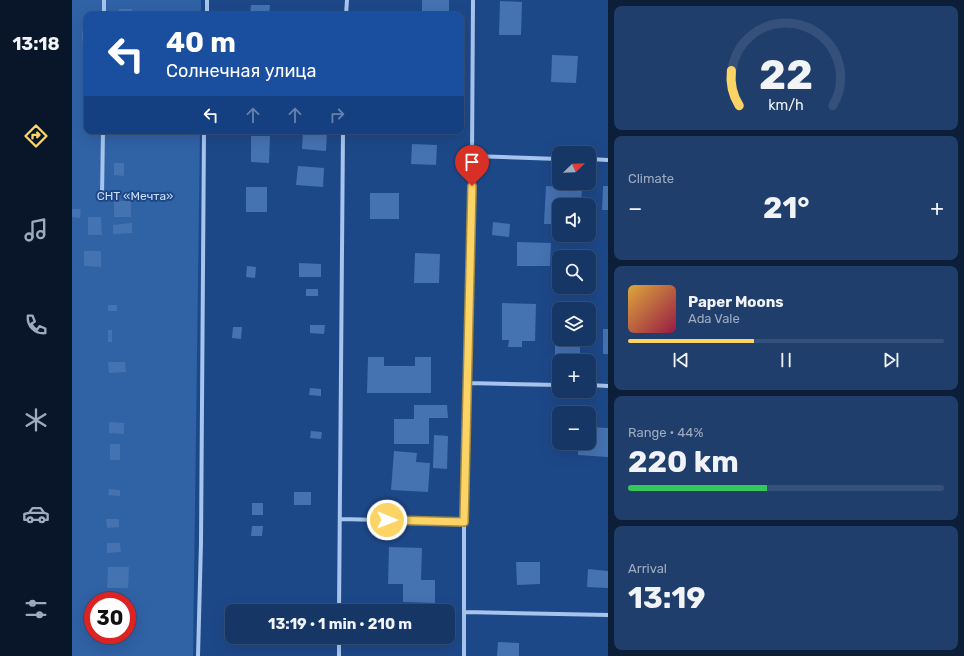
<!DOCTYPE html>
<html lang="en">
<head>
<meta charset="utf-8">
<style>
	:root { --surface:#163666; --page:#1f3e6c; --text:#f1f3f6; --muted:#9eabbf; --line:#35507a; --accent:#fbd465 }
	body { margin:0; font-family:Rubik,sans-serif; background:var(--page); color:var(--text); height:100vh; display:flex; flex-direction:column; font-size:15px; white-space:nowrap }
	* { box-sizing:border-box; margin:0 }
	p { font-size:13px; color:var(--muted) }
	.icon { flex:none; width:22px; height:22px; fill:none; stroke:currentColor; stroke-width:2; stroke-linecap:round; stroke-linejoin:round }
	.map { position:relative; flex:1; overflow:hidden }
	.panel { display:flex; flex-direction:column; gap:6px; padding:6px; background:#0c1e38; width:356px }
	.panel>* { flex:none }
	.hud { position:absolute; left:12px; top:12px; width:380px; height:122px; border-radius:8px; box-shadow:0 4px 16px #0002,0 0 0 1px var(--line); background:#1a4fa0; color:#fff; overflow:hidden }
	.needle { width:26px; rotate:67deg }
	.buttons { position:absolute; left:480px; top:146px; display:grid; gap:8px }
	.buttons a { display:grid; place-items:center; width:44px; height:44px; border-radius:8px; background:var(--surface); box-shadow:0 4px 16px #0002,0 0 0 1px var(--line); font-size:20px }
	.speed { position:absolute; left:12px; top:592px; display:flex; gap:8px; font-size:20px; font-weight:700; text-align:center }
	.speed>* { display:grid; place-content:center; width:52px; height:52px; border-radius:50%; background:var(--surface); box-shadow:0 4px 16px #0002,0 0 0 1px var(--line); line-height:1 }
	.speed .limit { border:6px solid #d22; background:#fff; color:#111 }
	.pin { position:absolute; display:grid; place-items:center; width:34px; height:34px; color:#fff; margin:-41px -17px; border-radius:50% 50% 50% 0; rotate:-45deg; box-shadow:0 0 4px #0007 }
	.pin .icon { rotate:45deg }
	.me { position:absolute; width:44px; margin:-22px; rotate:91deg; stroke-linejoin:round; filter:drop-shadow(0 0 3px #0008) }
	.turn { display:flex; align-items:center; gap:14px; height:84px; padding:0 16px; font-size:18px }
	.turn .icon { width:52px; height:52px; stroke-width:2.5 }
	.turn b { display:block; font-size:28px; line-height:34px }
	.lanes { display:flex; align-items:center; height:38px; padding:0 16px; background:#0003; justify-content:center; gap:20px; direction:ltr }
	.lanes .off { opacity:.35 }
	.big { font-size:30px; font-weight:700; line-height:1.1 }
	.panel .tile { flex:1; display:flex; flex-direction:column; justify-content:center; gap:6px; min-width:0; padding:0 14px; border-radius:8px; background:var(--page) }
	.panel .dial { align-items:center; gap:0 }
	.dial svg { height:104px; overflow:visible; fill:none; stroke:var(--line); stroke-width:7; stroke-linecap:round; text-anchor:middle }
	.dial text { fill:var(--text); stroke:none }
	.song { display:flex; align-items:center; gap:12px }
	.cover { width:48px; height:48px; border-radius:6px; background:linear-gradient(135deg,hsl(40 70% 55%),hsl(340 70% 35%)) }
	.played { height:4px; border-radius:2px; background:linear-gradient(90deg,var(--accent) 40%,var(--line) 40%) }
	.keys { display:flex; justify-content:space-around; direction:ltr }
	.heat { display:flex; justify-content:space-between; align-items:center; font-size:22px; direction:ltr }
	.charge { height:6px; border-radius:3px; background:linear-gradient(90deg,#34c759 44%,var(--line) 0) }
	.trip { position:absolute; left:153px; top:604px; width:230px; height:40px; border-radius:8px; background:var(--surface); box-shadow:0 4px 16px #0002,0 0 0 1px var(--line); font-weight:700; line-height:40px; text-align:center }
	main { display:flex; flex:1; min-height:0 }
	.tabs { display:flex; flex-direction:column; width:72px; justify-content:space-around; align-items:center; background:#091629; color:var(--muted) }
	.tabs .icon { width:28px; height:28px }
	.tabs .selected { color:var(--accent) }
	.tabs b { font-size:18px; color:var(--text) }
	.map>svg:first-child { display:block }
	.green { fill:#3062a6; fill-rule:evenodd }
	.building { fill:#4572b1 }
	.lines { fill:none; stroke-linecap:round; stroke-linejoin:round }
	.street { stroke:#a7c4ec; stroke-width:4 }
	.route-casing { stroke:#a38a42; stroke-width:10 }
	.route { stroke:#fbd465; stroke-width:7 }
	.labels { text-anchor:middle; stroke-width:4; stroke-linejoin:round; paint-order:stroke }
	.park-label { font-size:12px; fill:#ccdff8; stroke:#1d4888 }
</style>
</head>
<body>
<main>
<nav class="tabs">
<b>13:18</b>
<svg class="icon selected" aria-label="directions" viewBox="0 0 24 24"><path d="M12 3l9 9-9 9-9-9zM9 14v-3h6M13 9l2 2-2 2"/></svg>
<svg class="icon" aria-label="music" viewBox="0 0 24 24"><path d="M9 18V5l10-2v13"/><circle cx="6" cy="18" r="3"/><circle cx="16" cy="16" r="3"/></svg>
<svg class="icon" aria-label="phone" viewBox="0 0 24 24"><path d="M5 4h4l2 5-3 2q2 4 5 5l2-3 5 2v4C11 20 4 13 5 4z"/></svg>
<svg class="icon" aria-label="climate" viewBox="0 0 24 24"><path d="M12 3v18M4 7l16 10M4 17L20 7"/></svg>
<svg class="icon" aria-label="car" viewBox="0 0 24 24"><path d="M5 17H2v-5l4-1 3-4h7l3 4 3 1v5h-3M9 17h6M6 11h13"/><circle cx="7" cy="17" r="2"/><circle cx="17" cy="17" r="2"/></svg>
<svg class="icon" aria-label="filters" viewBox="0 0 24 24"><path d="M4 7h16M4 17h16"/><circle cx="9" cy="7" r="2"/><circle cx="15" cy="17" r="2"/></svg>
</nav>
<div class="map">
<svg width="536" height="656" viewBox="0 0 536 656">
	<rect width="100%" height="100%" fill="#1d4888"/>
	<!-- green -->
	<path class="green" d="M0 0H129V15H15V131H128L121 656H0ZM21 601H55V635H21Z"/>
	<!-- building -->
	<path class="building" d="M350 0H377V15L350 13Z
		M428 1 450 2 449 35H427Z
		M179 5H198L197 15H178Z
		M47 9H60V15H47Z
		M10 31H15V41H10Z
		M480 55 506 56 504 83 479 82Z
		M231 131H255L254 151 230 149Z
		M179 136H198L197 163 179 162Z
		M340 144 365 145 364 165 339 164Z
		M42 163H52V176L42 175Z
		M226 166 252 168 251 187 224 185Z
		M474 186 510 188 509 205H487V224H472Z
		M531 186H536V210H530Z
		M174 187H195V212H174Z
		M298 193H327V219H298Z
		M42 201H59V217H42Z
		M0 209H9L8 218 0 217Z
		M16 217H29L30 235H16Z
		M421 222 438 224 437 237 420 235Z
		M60 223V233L41 234V225Z
		M445 242 479 243 478 266H445Z
		M12 251H29V267L12 266Z
		M343 253 368 254 367 283H342Z
		M227 263 249 264V277H227Z
		M175 266 184 267 183 278 174 277Z
		M234 289H246V296H234Z
		M430 303 464 304 463 341H450V347H436L437 340H430Z
		M36 305H45V311H36Z
		M238 325H253L252 334 238 333Z
		M161 327H170L169 339 160 338Z
		M531 329H536V354H531Z
		M36 330H40V342H36Z
		M483 331H487V339H508V355H483Z
		M296 357H312V366H343V357H359V393H295Z
		M36 362H53L54 372 37 373Z
		M238 388 249 389V396L237 395Z
		M342 405H375L376 418H357V444H322V419H342Z
		M37 422 52 423V434L37 433Z
		M517 427 536 428V457L506 455V443H517Z
		M239 431 250 432 249 439 238 438Z
		M362 435 376 436 375 469 361 468Z
		M38 444H48V460H38Z
		M322 451 345 453 344 462 358 463 356 492 319 490Z
		M37 489 48 490V496L36 495Z
		M222 492H239V505H222Z
		M180 503H191V515H180Z
		M34 519H47V527L35 528Z
		M180 526H191L190 536H179Z
		M35 543H48L49 552 35 553Z
		M317 547 350 548 349 580H363V603L331 602V584H316Z
		M444 562H468V584L445 585Z
		M36 567H57L56 588H35Z
		M516 569 536 571V588L515 587Z
		M224 603 242 604V611H223Z
		M227 637H239V639L227 638Z
		M426 642 447 643V656H425Z"/>
	<g class="lines">
		<!-- street -->
		<path class="street" d="M32 15V0
			M135 15V0
			M274 15 275 0
			M400 156 487 159
			M517 159 536 160
			M30 196 31 131
			M396 383 487 385
			M517 385 536 386
			M268 519 392 522
			M267 611 271 131
			M393 612 536 615
			M126 656 129 543 132 131
			M267 656V637
			M392 656V522L400 156 401 0"/>
	</g>
	<g class="lines">
		<!-- route casing -->
		<g class="route-casing">
			<path id="route" d="M315 520 392 522 400 186"/>
		</g>
		<!-- route -->
		<use href="#route" class="route"/>
	</g>
	<g class="labels">
		<!-- park labels -->
		<g class="park-label">
			<text x="63" y="200">СНТ «Мечта»</text>
		</g>
	</g>
</svg>
<div class="buttons">
<a><svg class="needle" viewBox="-14 -14 28 28"><path d="M0-13l5 13h-10z" fill="#e53935"/><path d="M0 13l5-13h-10z" fill="#9eabbf"/></svg></a>
<a><svg class="icon" aria-label="sound" viewBox="0 0 24 24"><path d="M4 9h4l5-4v14l-5-4H4zM17 9q2 3 0 6"/></svg></a>
<a><svg class="icon" aria-label="search" viewBox="0 0 24 24"><circle cx="10" cy="10" r="6"/><path d="M15 15l6 6"/></svg></a>
<a><svg class="icon" aria-label="layers" viewBox="0 0 24 24"><path d="M12 4l9 5-9 5-9-5zM3 14l9 5 9-5"/></svg></a>
<a>+</a>
<a>−</a>
</div>
<div class="speed"><div class="limit">30</div></div>
<div class="pin" style="left:400px;top:186px;background:#d93025"><svg class="icon" aria-label="arrive" viewBox="0 0 24 24"><path d="M6 21V4h12l-3 4 3 4H6"/></svg></div>
<svg class="me" style="left:315px;top:520px" viewBox="-20 -20 40 40"><circle r="17" fill="#fbd465" stroke="#fff" stroke-width="3"/><path d="M0-11L8 9 0 5-8 9z" fill="#fff"/></svg>
<div class="trip">13:19 · 1 min · 210 m</div>
<div class="hud">
<div class="turn"><svg class="icon" aria-label="left" viewBox="0 0 24 24"><path d="M17 20v-9H6M10 6l-5 5 5 5"/></svg><div><b>40 m</b>Солнечная улица</div></div>
<div class="lanes"><svg class="icon" aria-label="left" viewBox="0 0 24 24"><path d="M17 20v-9H6M10 6l-5 5 5 5"/></svg><svg class="icon off" aria-label="ahead" viewBox="0 0 24 24"><path d="M12 20V5M6 11l6-6 6 6"/></svg><svg class="icon off" aria-label="ahead" viewBox="0 0 24 24"><path d="M12 20V5M6 11l6-6 6 6"/></svg><svg class="icon off" aria-label="right" viewBox="0 0 24 24"><path d="M7 20v-9h11M14 6l5 5-5 5"/></svg></div>
</div>
</div>
<section class="panel">
<div class="tile dial"><svg viewBox="0 0 100 80">
<path d="M14 69A42 42 0 1 1 86 69"/>
<path d="M14 69A42 42 0 0 1 8 42" stroke="#fbd465"/>
<text x="50" y="56" font-size="32" font-weight="700">22</text>
<text x="50" y="72" font-size="11">km/h</text>
</svg></div>
<div class="tile"><p>Climate</p>
<div class="heat"><a>−</a><b class="big">21°</b><a>+</a></div>
</div>
<div class="tile">
<div class="song"><i class="cover"></i><div><b>Paper Moons</b><p>Ada Vale</p></div></div>
<div class="played"></div>
<div class="keys"><svg class="icon" aria-label="previous" viewBox="0 0 24 24"><path d="M18 5L8 12l10 7zM5 5v14"/></svg><svg class="icon" aria-label="pause" viewBox="0 0 24 24"><path d="M8 5v14M16 5v14"/></svg><svg class="icon" aria-label="next" viewBox="0 0 24 24"><path d="M6 5l10 7-10 7zM19 5v14"/></svg></div>
</div>
<div class="tile"><p>Range · 44%</p><b class="big">220 km</b><div class="charge"></div></div>
<div class="tile"><p>Arrival</p><b class="big">13:19</b></div>
</section>
</main>
</body>
</html>
